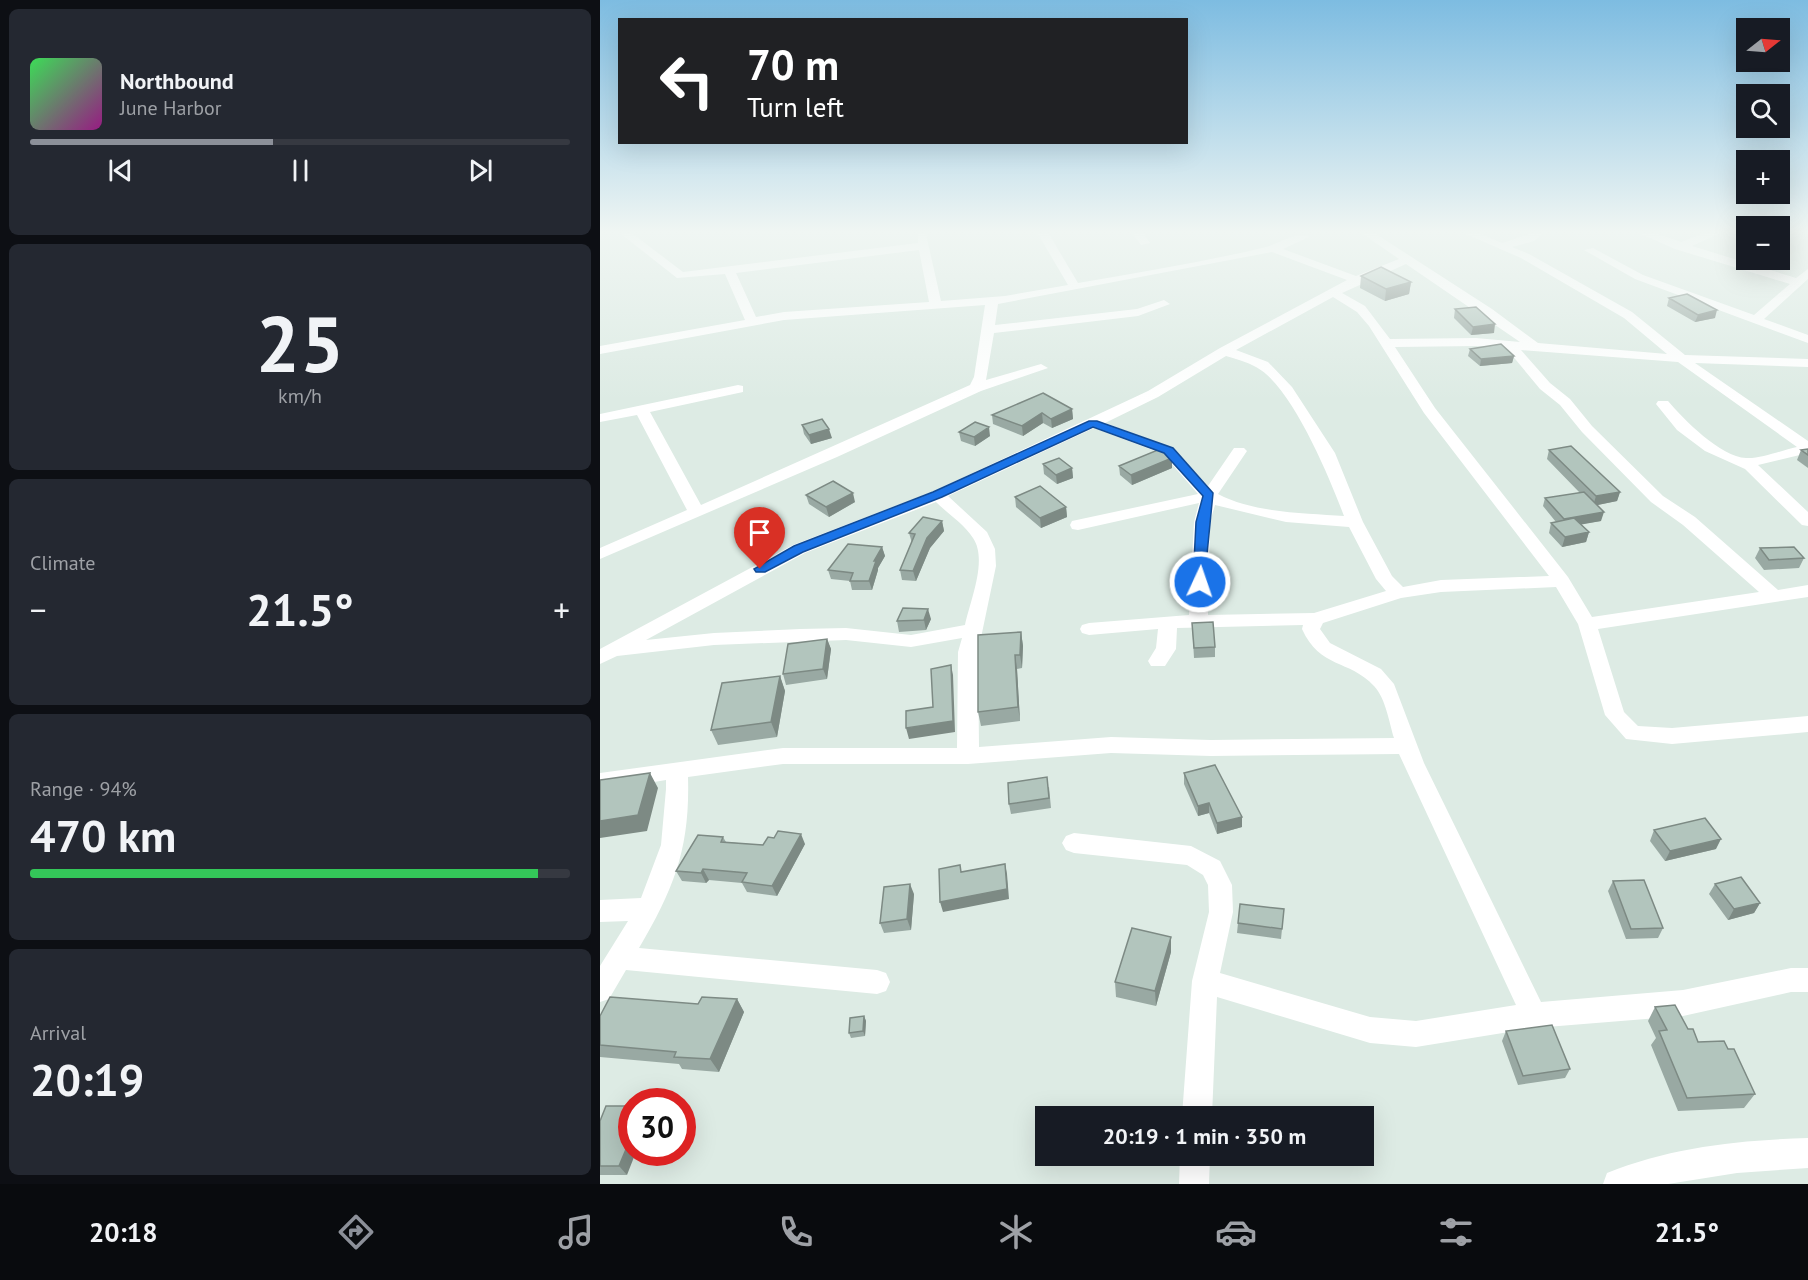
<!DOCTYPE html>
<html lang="en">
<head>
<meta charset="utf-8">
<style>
	:root { --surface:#171b24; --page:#242831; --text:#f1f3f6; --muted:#9ea1a6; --line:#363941; --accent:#8c9099 }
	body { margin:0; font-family:"PT Sans",sans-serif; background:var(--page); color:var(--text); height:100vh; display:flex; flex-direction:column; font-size:22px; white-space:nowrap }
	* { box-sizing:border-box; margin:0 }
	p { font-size:20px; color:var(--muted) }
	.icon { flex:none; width:33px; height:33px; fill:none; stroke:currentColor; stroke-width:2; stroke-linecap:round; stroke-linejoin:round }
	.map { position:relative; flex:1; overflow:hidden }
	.drawer { display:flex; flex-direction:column; gap:9px; padding:9px; background:#0d0f14; width:600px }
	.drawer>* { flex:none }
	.banner { position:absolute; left:18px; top:18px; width:570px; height:126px; border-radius:0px; box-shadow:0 6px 24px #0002; background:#202124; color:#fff; overflow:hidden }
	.needle { width:39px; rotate:73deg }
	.controls { position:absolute; left:1136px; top:18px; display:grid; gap:12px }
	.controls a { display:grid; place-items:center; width:54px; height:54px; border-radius:0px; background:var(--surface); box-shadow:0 6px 24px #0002; font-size:30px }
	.speed { position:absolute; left:18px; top:1088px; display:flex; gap:12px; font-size:30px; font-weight:700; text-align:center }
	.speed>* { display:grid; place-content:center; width:78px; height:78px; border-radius:50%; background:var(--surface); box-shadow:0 6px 24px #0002; line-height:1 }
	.speed .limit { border:9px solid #d22; background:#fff; color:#111 }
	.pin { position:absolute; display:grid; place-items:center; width:51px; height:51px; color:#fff; margin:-62px -26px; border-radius:50% 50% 50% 0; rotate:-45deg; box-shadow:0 0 6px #0007 }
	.pin .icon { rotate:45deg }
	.me { position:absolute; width:66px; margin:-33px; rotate:3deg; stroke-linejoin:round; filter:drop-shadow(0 0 4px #0008) }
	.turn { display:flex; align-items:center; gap:21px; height:126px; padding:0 30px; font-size:27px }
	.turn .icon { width:78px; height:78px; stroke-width:2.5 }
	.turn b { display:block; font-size:42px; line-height:51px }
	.big { font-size:45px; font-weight:700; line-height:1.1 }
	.drawer .tile { flex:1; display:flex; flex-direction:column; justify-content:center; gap:9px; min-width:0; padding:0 21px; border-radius:9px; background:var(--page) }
	.drawer .dial { align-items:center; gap:0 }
	.dial b { font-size:78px; line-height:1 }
	.song { display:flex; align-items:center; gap:18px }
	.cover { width:72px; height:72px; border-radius:9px; background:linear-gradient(135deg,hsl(130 70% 55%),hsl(310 70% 35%)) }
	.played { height:6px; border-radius:3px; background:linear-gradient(90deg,var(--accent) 45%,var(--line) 45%) }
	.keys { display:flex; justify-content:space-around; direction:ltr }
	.heat { display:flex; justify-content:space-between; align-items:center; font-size:33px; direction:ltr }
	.charge { height:9px; border-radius:4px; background:linear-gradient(90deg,#34c759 94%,var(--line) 0) }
	.trip { position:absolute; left:435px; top:1106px; width:339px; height:60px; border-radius:0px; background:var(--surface); box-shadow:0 6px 24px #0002; font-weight:700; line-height:60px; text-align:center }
	.tabs { display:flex; height:96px; justify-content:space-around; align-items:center; background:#090b0e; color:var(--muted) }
	.tabs .icon { width:42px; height:42px }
	.tabs .on { color:var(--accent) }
	.tabs b { font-size:27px; color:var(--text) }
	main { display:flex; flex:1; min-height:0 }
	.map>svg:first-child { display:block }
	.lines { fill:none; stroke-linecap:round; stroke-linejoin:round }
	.minor { fill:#fff; fill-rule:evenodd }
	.wall { fill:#99a9a3 }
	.shaded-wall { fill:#7d8a84 }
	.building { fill:#b2c5bd; stroke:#7d8a84; stroke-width:1.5 }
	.route { fill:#1a73e8; stroke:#114b97; stroke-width:1.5 }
</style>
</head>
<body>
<main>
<section class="drawer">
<div class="tile">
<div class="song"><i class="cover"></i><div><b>Northbound</b><p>June Harbor</p></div></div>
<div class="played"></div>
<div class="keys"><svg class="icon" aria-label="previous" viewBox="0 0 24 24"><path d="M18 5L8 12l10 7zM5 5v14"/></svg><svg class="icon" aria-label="pause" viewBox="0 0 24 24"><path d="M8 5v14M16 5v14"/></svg><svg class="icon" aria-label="next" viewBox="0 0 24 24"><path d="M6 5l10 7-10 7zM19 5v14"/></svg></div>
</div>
<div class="tile dial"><b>25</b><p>km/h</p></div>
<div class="tile"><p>Climate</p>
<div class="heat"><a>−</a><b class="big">21.5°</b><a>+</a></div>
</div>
<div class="tile"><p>Range · 94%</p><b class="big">470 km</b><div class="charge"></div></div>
<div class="tile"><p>Arrival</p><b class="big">20:19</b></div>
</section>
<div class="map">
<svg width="1208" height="1184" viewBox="0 0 1208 1184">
	<rect width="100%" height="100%" fill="#ddebe4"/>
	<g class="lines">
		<!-- minor -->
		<path class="minor" d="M21 234H33L83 272 318 243V234H326L341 301 405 296 468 285 438 234H449L478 283C541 272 604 262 666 247 678 244 699 230 709 237L683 249 756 276 799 259 763 234H776L892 309 938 343 1067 354 1024 318 921 258 866 234H881L902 243 929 234H941L934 241 912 247 929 254 1032 312 1085 355 1208 359V367L1095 363 1208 441V453L1158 465 1208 512V526L1202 525 1145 469 1105 451 1077 430 1056 404 1058 401H1068C1083 419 1121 457 1146 458 1161 459 1182 450 1197 447L1078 362 921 350 950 383 970 399 992 426 1063 496 1095 517 1178 590 1208 585V597L998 629 1024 712 1038 726 1072 728 1208 716V732L1072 744 1026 739 1005 715 978 624 956 587 841 592 801 598 723 623 720 629 730 643 781 669 794 684 824 763 941 1002 1083 990 1191 968H1208V992H1191L1083 1016 934 1028 816 1047 770 1043 617 997 612 1116H582L592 981 609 912 608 885 603 875 587 865 474 853 466 850 462 843 466 836 474 833 591 846 620 861 632 885 633 912 620 973 770 1017 816 1021 916 1005 799 754 611 756 511 753 368 764H183L88 777C90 847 75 887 39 948L277 970 286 973 290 982 286 991 277 994 26 970 9 999 0 1002V966L28 921 0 922V900L41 898 61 845 66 789V780L0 791V773L183 748H357L358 652 362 638 311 647 246 640 114 645 17 656 0 664V649L193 545 332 492 548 391 620 348 747 280 672 252 398 304 395 325 537 309 564 300 570 304 538 316 394 333 386 380 441 364 448 368 381 391 237 457 0 559V548L87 510 37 415 0 422V414L138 385 143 386V392L50 412 101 505 370 385 374 377 385 305 184 320 0 354V346L145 320 125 274 77 278ZM319 250 329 302 184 312 156 317 136 273ZM806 264 920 342 876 338 790 339 765 306 742 293ZM733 297 757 312 769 326 824 413 949 576 841 580 803 587 792 576 763 522 735 453 692 387 668 362 636 350ZM876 346 906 348 940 389 960 405 982 432 1051 502 1083 525 1159 592 992 617 968 577 835 408 795 347ZM626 356C636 359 647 362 656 367 692 386 730 479 744 516 706 513 653 513 618 494L647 451 644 448H634L608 486 573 448 505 423 558 397ZM494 428 563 454 598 494 472 521 470 525 472 529 478 530 599 503 594 522 589 615 489 623 482 625 480 629 482 633 489 635 558 629 556 648 548 661 551 666H565L576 649 577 628 703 625 702 629C720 669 749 659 774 686 786 699 789 722 794 738L611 740 511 737 379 747 378 652 396 566 395 549 387 532 348 496ZM336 502C347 513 364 524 373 538 388 560 370 601 365 625L311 635 246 628 200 629 114 633 46 640 205 553ZM615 505 686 522 749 527 776 579 786 591 714 613 608 615 610 522Z
			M533 234H544L550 243 541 245Z
			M1041 234H1058L1081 242 1102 234H1118L1092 246 1196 278 1208 269V279L1164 319 1208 335V343L1035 279 984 250 993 248 1043 275 1154 315 1190 284 1075 249Z
			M1208 1138V1168L1137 1173 1068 1184H1003L1007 1173C1071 1147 1140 1140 1208 1138Z
			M580 1155H610L609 1184H579Z"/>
	</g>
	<!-- wall -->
	<path class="wall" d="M761 276 811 282 809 294 785 301 760 288Z
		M1069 298 1115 318 1095 322 1067 306Z
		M855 309 894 333 871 335 854 318Z
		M870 349 914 356 912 363 880 366 868 356Z
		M472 409 473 419 452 428 443 423 423 436 393 424 392 415Z
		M202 425 232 438 211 444 204 434Z
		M359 432 390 436 375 446 361 441Z
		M1208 449V468L1197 460 1201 450Z
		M949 450 1020 492 1017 501 997 505 1001 521 981 524 989 532 986 542 962 547 949 533 951 523 956 522 943 506 945 498 980 493 947 459Z
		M572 458V468L532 485 520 475 519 466Z
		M443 464 472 468 473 478 457 484 444 474Z
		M206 495 255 502 229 517 209 504Z
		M415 497 466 507 467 517 441 528 416 507Z
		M342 521 344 531 330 548 316 581 302 580 300 570 312 543 309 533Z
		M282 547 285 556 278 568V570L272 590H252L250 581 231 579 228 570Z
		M1160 548 1204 558 1199 568 1164 570 1155 558Z
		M331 619 326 630 299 632 297 621Z
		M592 623 615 647V657L594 658Z
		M421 632 423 646 422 668 417 669 420 721 381 726 378 712Z
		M227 639 231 649 227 679 186 685 183 674Z
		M180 676 185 691 177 737 118 745 111 730Z
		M584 773 642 817V827L617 834 609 813 598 816 584 784Z
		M449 787 451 808 411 814 409 804Z
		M1054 830 1116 849 1065 861 1050 841Z
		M123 837 126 842 163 845 205 844 177 896 147 892 142 883 109 880 106 883 82 881 76 871Z
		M1013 881 1063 928 1058 938 1026 939 1008 891Z
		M1115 884 1160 903 1154 913 1128 920 1109 894Z
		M314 894 311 930 284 933 280 923Z
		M684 909 681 939 637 933 638 923Z
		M571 937V952L556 1006 516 997 515 982Z
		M137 999 144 1012 119 1072 82 1069 79 1064 0 1057V1016Z
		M1055 1007 1088 1029 1098 1042 1128 1049 1155 1094 1144 1108 1078 1111 1051 1045 1056 1038 1048 1021Z
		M264 1016 266 1021 265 1036 251 1038 249 1033Z
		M906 1031 970 1069 965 1078 918 1085 902 1041Z
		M0 1121 27 1175H0Z"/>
	<!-- shaded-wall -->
	<path class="shaded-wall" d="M811 282 809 294 785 301 786 289Z
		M1117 310 1115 318 1095 322 1098 315Z
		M895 324 894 333 871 335 873 327Z
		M914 356 912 363 880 366 881 359Z
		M472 409 473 419 452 428 451 419Z
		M442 413 443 423 423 436 422 426Z
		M389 427 390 436 375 446 374 437Z
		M229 429 232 438 211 444 209 435Z
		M572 458V468L532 485 531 475Z
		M472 468 473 478 457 484 456 475Z
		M1020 492 1017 501 993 506 996 496Z
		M253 493 255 502 229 517 226 507Z
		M466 507 467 517 441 528 440 518Z
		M1004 512 1001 521 962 528 964 519Z
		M342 521 344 531 330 548 316 581 313 571 327 538Z
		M989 532 986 542 962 547 965 537Z
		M282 547 285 556 278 568V570L272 590 269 581 274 561Z
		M328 609 331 619 326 630 324 620Z
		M421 632 423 646 422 668 420 655Z
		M227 639 231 649 227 679 223 669Z
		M415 655 417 669 420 721 418 707Z
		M351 665 353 675 355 732 309 739 306 728 353 721Z
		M180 676 185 691 177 737 171 722Z
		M50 773 58 788 47 831 0 838V821Z
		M609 803V813L598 816V806Z
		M642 817V827L617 834V823Z
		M201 834 205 844 177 896 172 886Z
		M1121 839 1116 849 1065 861 1070 851Z
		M405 864 407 874 409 899 343 912 340 902Z
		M103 869 109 880 106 883 101 873Z
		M310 884 314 894 311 930 307 919Z
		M1160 903 1154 913 1128 920 1134 909Z
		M571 937V952L556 1006 555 991Z
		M137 999 144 1012 119 1072 110 1059Z
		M264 1016 266 1021 265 1036 263 1031Z
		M32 1135V1152H36L27 1175 19 1166Z"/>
	<!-- building -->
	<path class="building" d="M781 267 811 282 786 289 761 276Z
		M1087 294 1117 310 1098 315 1069 298Z
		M876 307 895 324 873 327 855 309Z
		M901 344 914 356 881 359 870 349Z
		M443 393 472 409 451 419 442 413 422 426 392 415Z
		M222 419 229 429 209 435 202 425Z
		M375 422 389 427 374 437 359 432Z
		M971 446 1020 492 996 496 949 450Z
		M560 449 572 458 531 475 519 466Z
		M1208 449V455L1201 450Z
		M459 458 472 468 456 475 443 464Z
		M233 481 253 493 226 507 206 495Z
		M440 486 466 507 440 518 415 497Z
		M984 492 1004 512 964 519 945 498Z
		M323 517 342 521 327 538 313 571 300 570 315 534 309 533Z
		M974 518 989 532 965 537 951 523Z
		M248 544 282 547 274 561H276L269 581H250L253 573 228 570Z
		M1194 547 1204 558 1169 560 1160 548Z
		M303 608 328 609 324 620 297 621Z
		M613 622 615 647 594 648 592 623Z
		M421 632 420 655H415L418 707 378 712V635Z
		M227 639 223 669 183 674 188 644Z
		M351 665 353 721 306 728V711L333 707 331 669Z
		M180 676 171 722 111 730 122 683Z
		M615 765 642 817 617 823 609 803 598 806 584 773Z
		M50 773 38 815 0 821V780Z
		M447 777 449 798 409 804 408 783Z
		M1105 818 1121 839 1070 851 1054 830Z
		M178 831 201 834 172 886 142 882 147 873 103 869 101 873 76 871 98 835 123 837 121 842 163 845 168 837 174 838Z
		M405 864 407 889 340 902 339 869 360 865 361 872Z
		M1141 877 1160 903 1134 909 1115 884Z
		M1044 880 1063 928 1031 929 1013 881Z
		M310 884 307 919 280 923 284 887Z
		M640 904 684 909 682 929 638 923Z
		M532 928 571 937 555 991 515 982Z
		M10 997 98 1004 102 997 137 999 110 1059 74 1057 76 1052 0 1045V1016Z
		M1075 1005 1088 1029H1093L1098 1042 1124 1041 1128 1049H1134L1155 1094 1087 1098 1059 1031 1067 1030 1055 1007Z
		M264 1016 263 1031 249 1033 250 1018Z
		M952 1025 970 1069 923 1076 906 1031Z
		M6 1106H32V1135L19 1166H0V1121Z"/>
	<!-- sky -->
	<linearGradient id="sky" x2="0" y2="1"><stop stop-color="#7dbce1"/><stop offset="0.58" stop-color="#f0f6f3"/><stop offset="1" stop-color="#f0f6f3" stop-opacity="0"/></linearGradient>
	<rect width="1208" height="400" fill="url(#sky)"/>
	<!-- route -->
	<path class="route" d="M489 421H497L573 448 613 493 604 585 600 586 593 582 596 522 603 496 564 453 493 427 342 497 203 552 165 572H156L154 569 194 546 333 492Z"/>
</svg>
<div class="controls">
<a><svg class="needle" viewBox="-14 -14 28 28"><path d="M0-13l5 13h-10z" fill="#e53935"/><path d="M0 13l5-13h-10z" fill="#9ea1a6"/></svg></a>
<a><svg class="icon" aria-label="search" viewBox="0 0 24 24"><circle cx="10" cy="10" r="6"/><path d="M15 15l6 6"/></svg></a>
<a>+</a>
<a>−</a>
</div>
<div class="speed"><div class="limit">30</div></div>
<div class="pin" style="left:160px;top:569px;background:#d93025"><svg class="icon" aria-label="arrive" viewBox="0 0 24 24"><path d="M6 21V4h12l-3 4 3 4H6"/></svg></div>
<svg class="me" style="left:600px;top:582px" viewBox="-20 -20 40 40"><circle r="17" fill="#1a73e8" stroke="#fff" stroke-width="3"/><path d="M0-11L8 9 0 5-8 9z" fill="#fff"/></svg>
<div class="trip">20:19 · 1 min · 350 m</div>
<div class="banner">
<div class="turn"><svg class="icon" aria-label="left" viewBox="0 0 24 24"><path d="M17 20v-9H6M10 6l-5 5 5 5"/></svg><div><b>70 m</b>Turn left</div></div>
</div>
</div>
</main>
<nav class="tabs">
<b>20:18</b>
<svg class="icon on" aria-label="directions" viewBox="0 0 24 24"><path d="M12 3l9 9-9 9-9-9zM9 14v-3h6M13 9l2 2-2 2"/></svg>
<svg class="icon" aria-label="music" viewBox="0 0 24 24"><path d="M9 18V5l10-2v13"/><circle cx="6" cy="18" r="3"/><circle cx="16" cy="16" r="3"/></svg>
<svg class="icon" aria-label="phone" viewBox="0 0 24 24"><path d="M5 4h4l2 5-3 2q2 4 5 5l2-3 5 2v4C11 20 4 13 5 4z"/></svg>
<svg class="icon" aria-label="climate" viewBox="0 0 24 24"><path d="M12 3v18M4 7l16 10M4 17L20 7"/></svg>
<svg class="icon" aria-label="car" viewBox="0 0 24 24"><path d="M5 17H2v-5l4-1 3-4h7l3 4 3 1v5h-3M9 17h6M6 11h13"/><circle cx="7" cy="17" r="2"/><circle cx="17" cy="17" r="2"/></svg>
<svg class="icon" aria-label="filters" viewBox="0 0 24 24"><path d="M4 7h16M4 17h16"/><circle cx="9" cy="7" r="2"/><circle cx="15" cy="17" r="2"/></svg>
<b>21.5°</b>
</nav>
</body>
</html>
